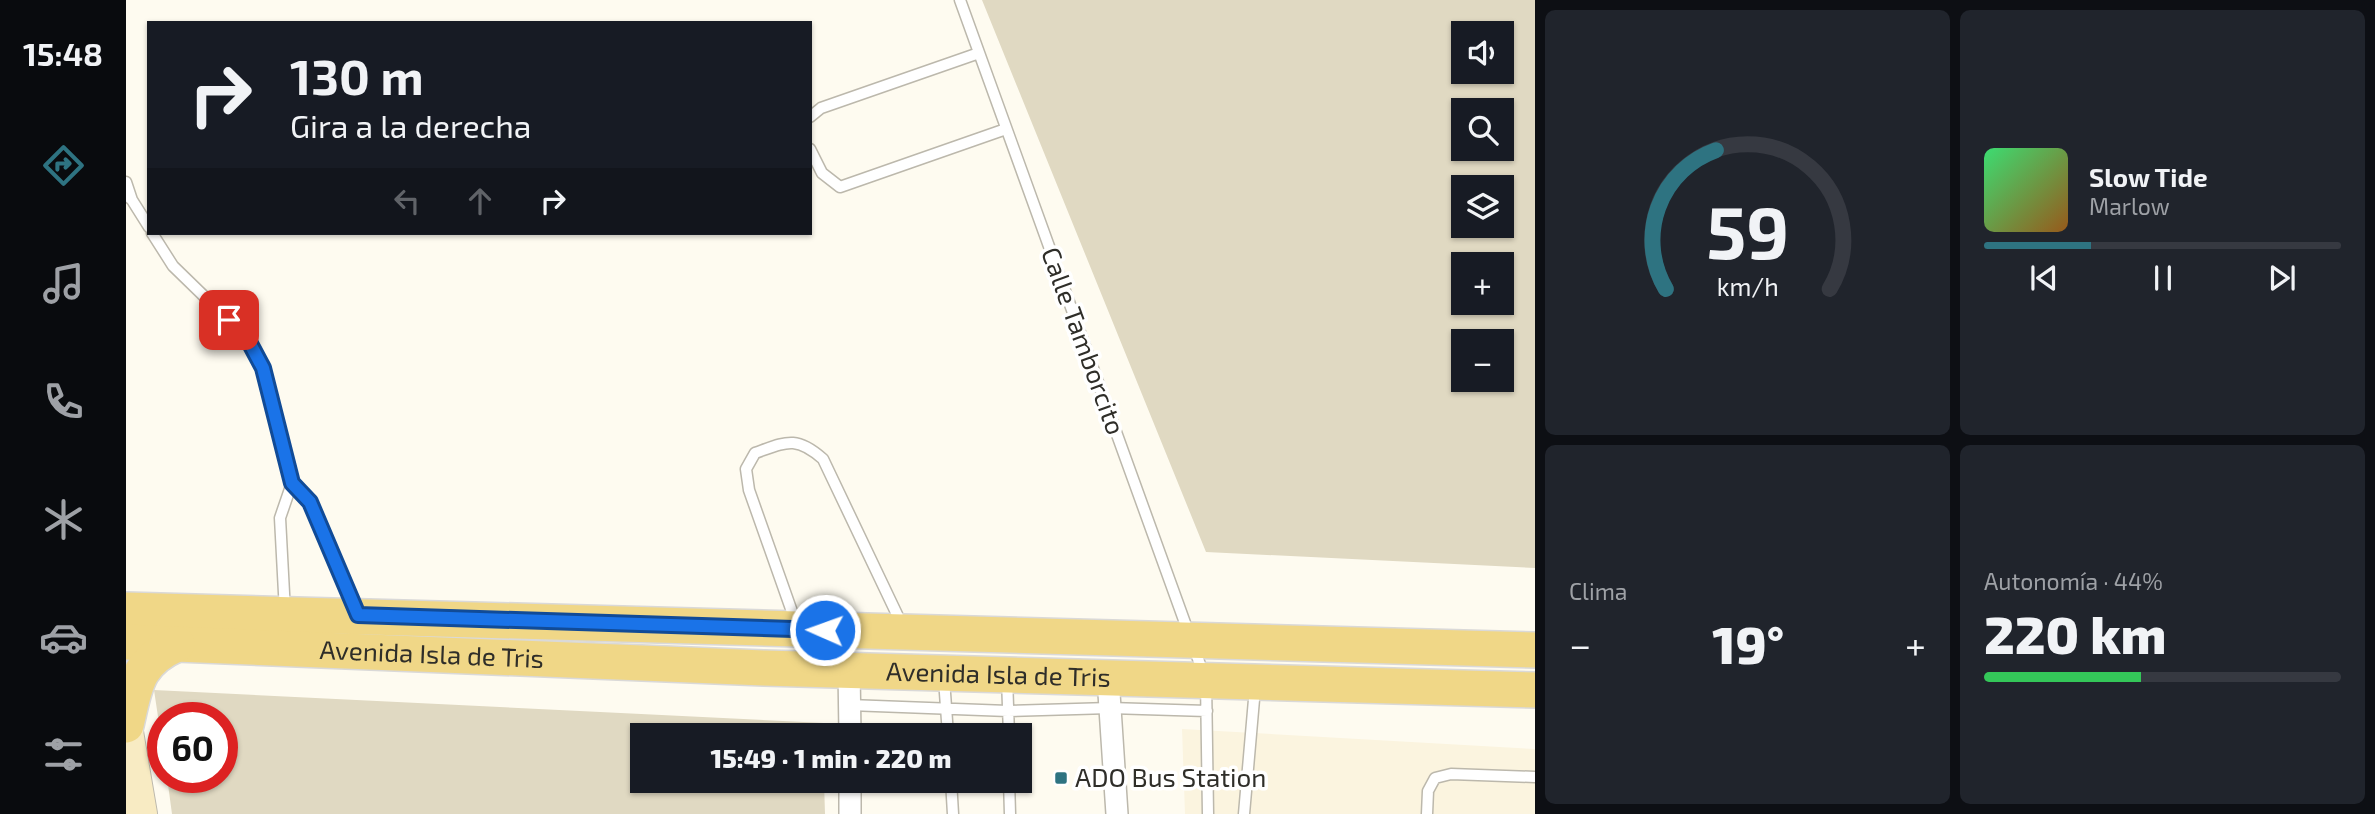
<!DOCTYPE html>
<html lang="es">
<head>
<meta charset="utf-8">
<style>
	:root { --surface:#171b24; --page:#20242c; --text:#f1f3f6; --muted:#9ea1a6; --line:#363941; --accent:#2e7381 }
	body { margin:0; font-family:"Exo 2",sans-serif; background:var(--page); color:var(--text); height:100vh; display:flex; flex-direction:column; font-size:26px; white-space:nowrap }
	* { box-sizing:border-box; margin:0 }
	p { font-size:23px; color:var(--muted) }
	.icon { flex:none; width:38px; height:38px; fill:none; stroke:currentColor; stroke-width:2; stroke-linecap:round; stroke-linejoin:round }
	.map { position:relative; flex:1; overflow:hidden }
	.sheet { display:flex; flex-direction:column; gap:10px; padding:10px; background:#0d0f14; width:840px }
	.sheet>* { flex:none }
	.hud { position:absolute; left:21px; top:21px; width:665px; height:214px; border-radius:0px; box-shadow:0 2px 5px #0004; background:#171b24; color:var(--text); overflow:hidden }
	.fabs { position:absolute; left:1325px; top:21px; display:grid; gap:14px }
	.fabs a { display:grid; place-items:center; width:63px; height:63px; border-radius:0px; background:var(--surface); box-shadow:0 2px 5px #0004; font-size:35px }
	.speed { position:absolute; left:21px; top:702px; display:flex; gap:14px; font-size:35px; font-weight:700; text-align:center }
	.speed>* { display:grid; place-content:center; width:91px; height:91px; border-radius:50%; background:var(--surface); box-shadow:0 2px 5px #0004; line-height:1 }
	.speed .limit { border:10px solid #d22; background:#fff; color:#111 }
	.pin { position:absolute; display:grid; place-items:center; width:60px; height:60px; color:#fff; margin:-30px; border-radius:14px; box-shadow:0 4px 10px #0006 }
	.me { position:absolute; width:77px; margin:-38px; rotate:272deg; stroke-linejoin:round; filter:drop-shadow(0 0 5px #0008) }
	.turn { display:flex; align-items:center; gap:24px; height:147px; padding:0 28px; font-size:32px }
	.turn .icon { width:91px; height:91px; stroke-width:2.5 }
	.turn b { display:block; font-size:49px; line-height:60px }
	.lanes { display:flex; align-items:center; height:66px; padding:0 28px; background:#0003; justify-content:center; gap:35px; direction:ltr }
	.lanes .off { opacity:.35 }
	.big { font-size:52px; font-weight:800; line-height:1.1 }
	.sheet .card { flex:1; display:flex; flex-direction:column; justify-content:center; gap:10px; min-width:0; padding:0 24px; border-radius:10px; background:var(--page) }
	.sheet .dial { align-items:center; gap:0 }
	.dial svg { height:182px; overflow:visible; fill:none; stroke:var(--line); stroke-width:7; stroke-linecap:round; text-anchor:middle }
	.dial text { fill:var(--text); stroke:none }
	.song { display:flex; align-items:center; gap:21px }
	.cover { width:84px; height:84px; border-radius:10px; background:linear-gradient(135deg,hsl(140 70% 55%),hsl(30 70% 35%)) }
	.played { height:7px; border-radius:4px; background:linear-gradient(90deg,var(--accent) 30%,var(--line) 30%) }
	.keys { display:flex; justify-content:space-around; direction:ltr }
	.heat { display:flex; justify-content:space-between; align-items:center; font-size:38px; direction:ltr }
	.charge { height:10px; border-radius:5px; background:linear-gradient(90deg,#34c759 44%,var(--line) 0) }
	.sheet .tiles { flex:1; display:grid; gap:10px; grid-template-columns:repeat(2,1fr) }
	.trip { position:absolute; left:504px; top:723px; width:402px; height:70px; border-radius:0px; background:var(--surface); box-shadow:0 2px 5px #0004; font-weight:800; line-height:70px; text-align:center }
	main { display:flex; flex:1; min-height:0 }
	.dock { display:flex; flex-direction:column; width:126px; justify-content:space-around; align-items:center; background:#090b0e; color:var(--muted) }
	.dock .icon { width:49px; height:49px }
	.dock .selected { color:var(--accent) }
	.dock b { font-size:32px; color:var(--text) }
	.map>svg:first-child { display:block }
	.built { fill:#fbf4df }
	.green { fill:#e0d9c2; fill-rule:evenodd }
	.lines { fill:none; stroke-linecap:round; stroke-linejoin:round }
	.lane-casing { stroke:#bcb8ac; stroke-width:13 }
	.street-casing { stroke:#bcb8ac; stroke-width:24 }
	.secondary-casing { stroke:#bcb8ac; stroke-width:34 }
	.primary-casing { stroke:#dad9d8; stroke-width:38 }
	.lane { stroke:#fff; stroke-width:10 }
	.street { stroke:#fff; stroke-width:21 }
	.secondary { stroke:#f8ebc3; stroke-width:32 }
	.primary { stroke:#f0d787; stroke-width:35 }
	.route-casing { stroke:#114b97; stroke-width:18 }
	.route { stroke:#1a73e8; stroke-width:12 }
	.poi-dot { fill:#2e7381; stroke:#fff; stroke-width:2.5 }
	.labels { text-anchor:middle; stroke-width:7; stroke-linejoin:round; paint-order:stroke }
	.street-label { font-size:26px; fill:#2f2e29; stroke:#fff }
	.poi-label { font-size:26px; fill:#2f2e29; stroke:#fff; text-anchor:start }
</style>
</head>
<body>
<main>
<nav class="dock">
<b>15:48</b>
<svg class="icon selected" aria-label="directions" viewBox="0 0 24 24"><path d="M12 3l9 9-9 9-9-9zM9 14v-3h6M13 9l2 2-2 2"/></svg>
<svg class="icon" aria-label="music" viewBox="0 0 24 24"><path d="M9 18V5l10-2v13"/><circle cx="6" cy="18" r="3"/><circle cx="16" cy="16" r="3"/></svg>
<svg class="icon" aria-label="phone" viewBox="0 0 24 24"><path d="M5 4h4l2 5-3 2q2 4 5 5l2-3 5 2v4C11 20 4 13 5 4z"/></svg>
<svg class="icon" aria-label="climate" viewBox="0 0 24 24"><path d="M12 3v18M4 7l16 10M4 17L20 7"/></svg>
<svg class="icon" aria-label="car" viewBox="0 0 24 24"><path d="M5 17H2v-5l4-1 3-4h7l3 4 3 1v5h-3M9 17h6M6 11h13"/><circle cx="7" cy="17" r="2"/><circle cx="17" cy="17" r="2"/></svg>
<svg class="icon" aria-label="filters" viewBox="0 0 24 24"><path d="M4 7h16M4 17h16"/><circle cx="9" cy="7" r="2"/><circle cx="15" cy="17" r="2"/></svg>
</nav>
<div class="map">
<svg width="1409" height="814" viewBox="0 0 1409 814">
	<rect width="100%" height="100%" fill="#fefbf0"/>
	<!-- built -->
	<path class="built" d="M1056 729 1409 749V814H1059Z"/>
	<!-- green -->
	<path class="green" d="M856 0H1409V568L1080 552ZM1337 33H1376V72H1337ZM1337 110H1376V149H1337ZM1337 187H1376V226H1337ZM1337 264H1376V303H1337ZM1337 341H1376V380H1337Z
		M28 690 698 723V735H516V780L698 781 699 814H46L41 777H96V718H37V750Z"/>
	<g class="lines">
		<!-- lane casing -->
		<g class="lane-casing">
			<path id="lane" d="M834 0 1080 681 1082 814
				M684 117 695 108 853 53
				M684 149 696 173 714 187 880 129
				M0 182 6 200 0 195
				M6 200 23 227
				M26 233 47 266 121 338 137 368 166 483 184 502 229 609
				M159 612 154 518 166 483
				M670 623 623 490 620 469 629 453C660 442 670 435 697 459L777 627
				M881 678 883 735
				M818 679 822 735
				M723 705 882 711 984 708 1081 711
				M825 780 827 814
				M883 780 884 814
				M1118 814 1129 688
				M1301 814 1302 791 1309 778 1325 774 1409 777"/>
		</g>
		<!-- street casing -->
		<g class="street-casing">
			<path id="street" d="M723 670 724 735
				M982 678 991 814
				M724 780V814"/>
		</g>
		<!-- secondary casing -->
		<g class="secondary-casing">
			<path id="secondary" d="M0 726 15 814"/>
		</g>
		<!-- primary casing -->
		<g class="primary-casing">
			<g id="primary">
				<path d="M0 610 1409 650"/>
				<path id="s1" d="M0 642 638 668 1409 690"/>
				<path d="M0 725C9 686 10 662 51 644"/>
			</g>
		</g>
		<!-- lane -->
		<use href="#lane" class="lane"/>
		<!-- street -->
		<use href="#street" class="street"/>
		<!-- secondary -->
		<use href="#secondary" class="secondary"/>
		<!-- primary -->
		<use href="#primary" class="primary"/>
	</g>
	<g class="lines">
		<!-- route casing -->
		<g class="route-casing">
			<path id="route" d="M103 320 121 338 137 368 166 483 184 502 232 615 699 630"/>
		</g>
		<!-- route -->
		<use href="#route" class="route"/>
	</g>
	<!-- markers -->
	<rect class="poi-dot" x="928" y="771" width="14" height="14" rx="3.5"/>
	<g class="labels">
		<!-- street labels -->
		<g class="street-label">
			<text transform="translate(957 341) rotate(70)" y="9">Calle Tamborcito</text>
			<text dy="9" stroke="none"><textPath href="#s1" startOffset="306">Avenida Isla de Tris</textPath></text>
			<text dy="9" stroke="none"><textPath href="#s1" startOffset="873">Avenida Isla de Tris</textPath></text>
		</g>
		<!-- poi labels -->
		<g class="poi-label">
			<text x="949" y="787">ADO Bus Station</text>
		</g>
	</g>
</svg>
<div class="fabs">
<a><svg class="icon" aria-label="sound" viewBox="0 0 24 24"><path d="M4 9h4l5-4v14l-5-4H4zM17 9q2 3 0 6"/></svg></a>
<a><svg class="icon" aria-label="search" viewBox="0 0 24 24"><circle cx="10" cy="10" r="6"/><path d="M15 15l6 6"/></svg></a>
<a><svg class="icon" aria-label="layers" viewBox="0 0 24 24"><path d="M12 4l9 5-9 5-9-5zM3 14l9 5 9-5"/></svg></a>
<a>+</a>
<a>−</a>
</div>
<div class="speed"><div class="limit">60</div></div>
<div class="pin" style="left:103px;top:320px;background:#d93025"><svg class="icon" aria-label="arrive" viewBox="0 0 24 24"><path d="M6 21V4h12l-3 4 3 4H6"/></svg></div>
<svg class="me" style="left:699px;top:630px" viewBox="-20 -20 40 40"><circle r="17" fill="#1a73e8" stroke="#fff" stroke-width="3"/><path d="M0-11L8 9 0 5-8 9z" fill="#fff"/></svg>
<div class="trip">15:49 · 1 min · 220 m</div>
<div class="hud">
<div class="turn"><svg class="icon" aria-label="right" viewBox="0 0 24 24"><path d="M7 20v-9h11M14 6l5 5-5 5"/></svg><div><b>130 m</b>Gira a la derecha</div></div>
<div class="lanes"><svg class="icon off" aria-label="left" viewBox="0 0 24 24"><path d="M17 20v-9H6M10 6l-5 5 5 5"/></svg><svg class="icon off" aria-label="ahead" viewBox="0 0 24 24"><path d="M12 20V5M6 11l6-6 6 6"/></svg><svg class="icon" aria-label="right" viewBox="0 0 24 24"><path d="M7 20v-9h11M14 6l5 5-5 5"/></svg></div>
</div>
</div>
<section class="sheet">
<div class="tiles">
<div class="card dial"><svg viewBox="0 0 100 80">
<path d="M14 69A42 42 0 1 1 86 69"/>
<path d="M14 69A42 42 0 0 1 36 8" stroke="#2e7381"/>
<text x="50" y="56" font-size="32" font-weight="700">59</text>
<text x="50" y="72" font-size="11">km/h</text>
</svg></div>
<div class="card">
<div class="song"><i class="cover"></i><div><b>Slow Tide</b><p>Marlow</p></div></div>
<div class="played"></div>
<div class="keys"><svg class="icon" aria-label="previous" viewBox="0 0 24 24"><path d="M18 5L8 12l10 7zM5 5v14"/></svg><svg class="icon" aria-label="pause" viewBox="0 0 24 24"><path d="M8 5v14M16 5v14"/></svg><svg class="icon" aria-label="next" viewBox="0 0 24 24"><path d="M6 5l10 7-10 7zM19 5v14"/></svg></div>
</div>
<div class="card"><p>Clima</p>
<div class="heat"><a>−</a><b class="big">19°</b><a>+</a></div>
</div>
<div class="card"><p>Autonomía · 44%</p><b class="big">220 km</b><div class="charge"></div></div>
</div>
</section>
</main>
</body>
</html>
